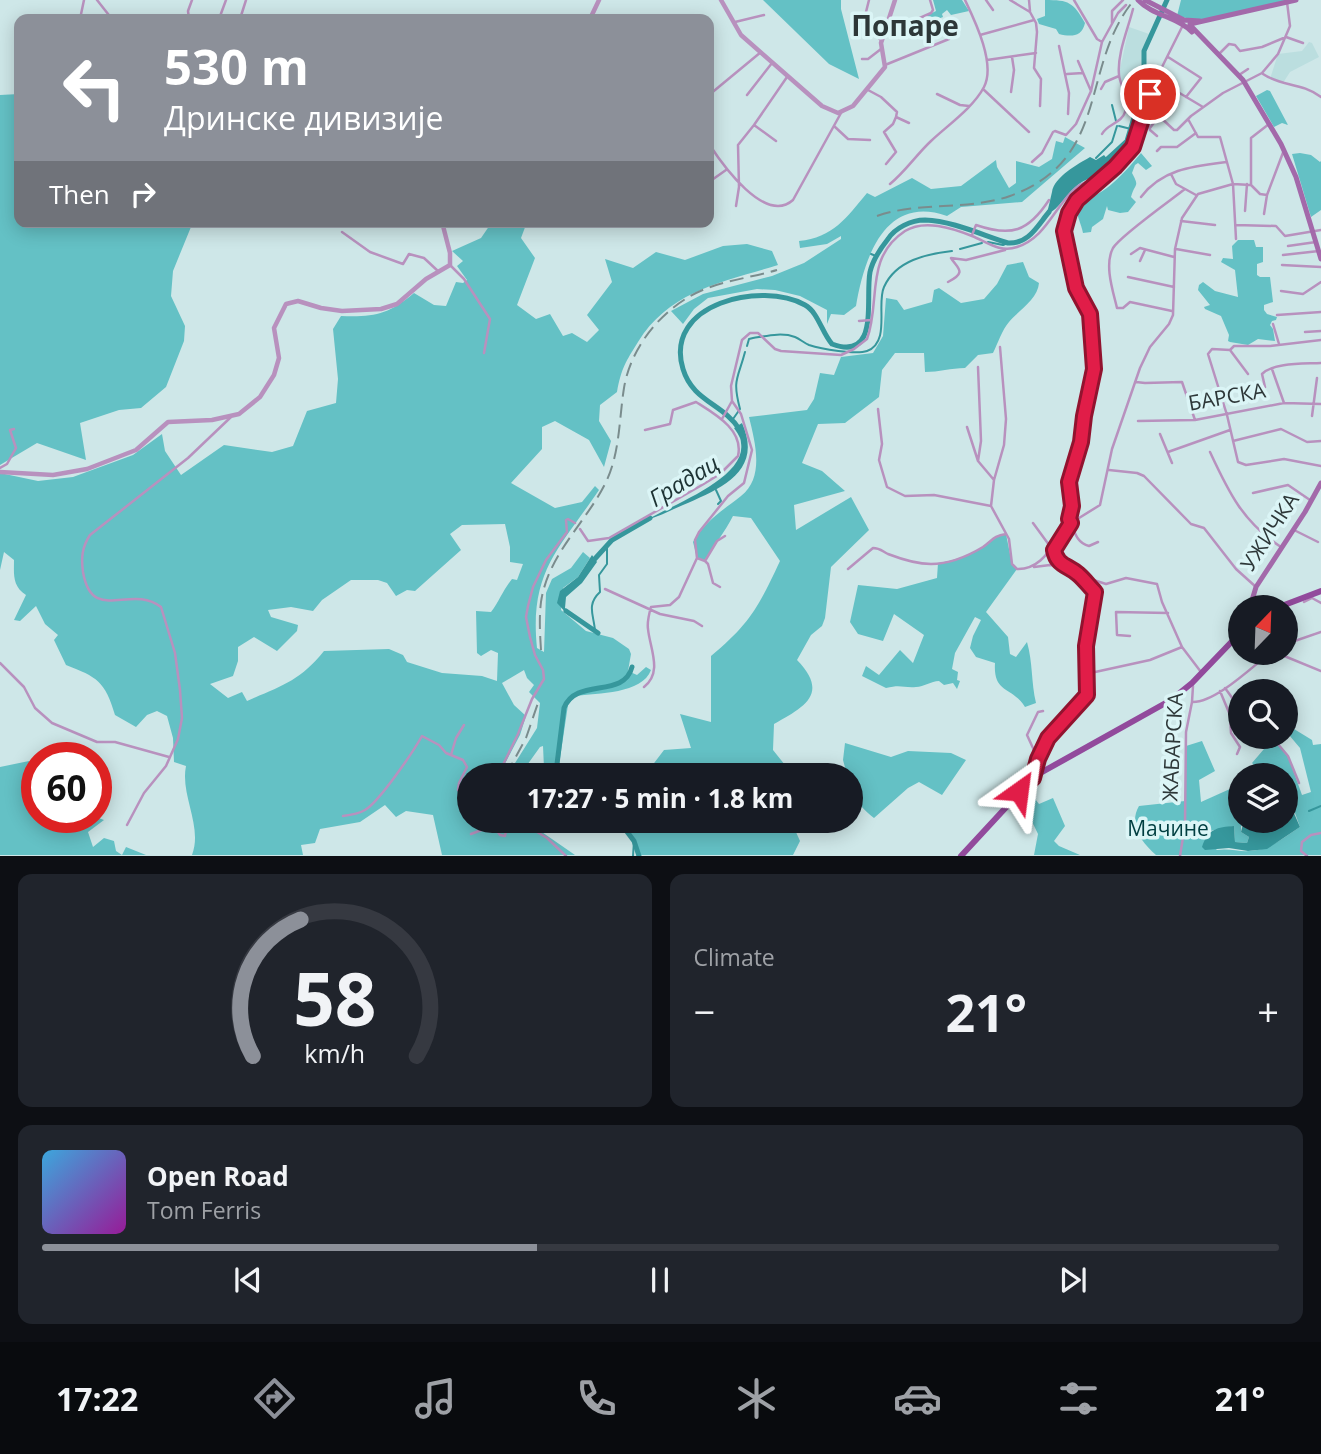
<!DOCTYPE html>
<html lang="en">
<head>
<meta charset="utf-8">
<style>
	:root { --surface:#171b24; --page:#20242c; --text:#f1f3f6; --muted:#9ea1a6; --line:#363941; --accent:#8c9099 }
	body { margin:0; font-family:"Open Sans",sans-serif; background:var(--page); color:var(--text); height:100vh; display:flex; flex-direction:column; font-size:26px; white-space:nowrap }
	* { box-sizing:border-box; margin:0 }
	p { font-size:23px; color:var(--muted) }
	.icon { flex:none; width:38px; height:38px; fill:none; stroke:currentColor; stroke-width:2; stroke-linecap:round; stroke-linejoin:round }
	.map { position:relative; height:856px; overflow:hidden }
	.panel { display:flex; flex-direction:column; gap:18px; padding:18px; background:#0d0f14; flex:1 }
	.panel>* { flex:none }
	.hud { position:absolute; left:14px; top:14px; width:700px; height:214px; border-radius:14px; box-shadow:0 4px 18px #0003; background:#8c9099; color:#fff; overflow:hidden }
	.needle { width:46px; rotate:23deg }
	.tools { position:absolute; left:1228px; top:595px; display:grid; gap:14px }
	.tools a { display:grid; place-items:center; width:70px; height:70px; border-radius:50%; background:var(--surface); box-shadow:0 4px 18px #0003; font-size:35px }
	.speed { position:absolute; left:21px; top:742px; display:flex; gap:14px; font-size:35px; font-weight:700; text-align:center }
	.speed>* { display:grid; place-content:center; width:91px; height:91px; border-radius:50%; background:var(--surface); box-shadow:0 4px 18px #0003; line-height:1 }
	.speed .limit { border:10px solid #d22; background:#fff; color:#111 }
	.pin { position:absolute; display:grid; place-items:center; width:60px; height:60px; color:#fff; margin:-30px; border:4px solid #fff; border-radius:50%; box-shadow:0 2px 7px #0007 }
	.me { position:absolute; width:77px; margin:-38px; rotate:31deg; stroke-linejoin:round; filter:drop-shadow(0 0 5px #0008) }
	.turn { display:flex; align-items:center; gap:24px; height:147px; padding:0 35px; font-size:32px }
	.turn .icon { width:91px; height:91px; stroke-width:2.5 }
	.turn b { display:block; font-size:49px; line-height:60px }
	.then { display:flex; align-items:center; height:66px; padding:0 35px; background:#0003; gap:14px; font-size:26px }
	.big { font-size:52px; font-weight:700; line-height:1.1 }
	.panel .card { flex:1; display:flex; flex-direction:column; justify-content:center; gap:10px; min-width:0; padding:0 24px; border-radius:14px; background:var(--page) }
	.panel .dial { align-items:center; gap:0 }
	.dial svg { height:182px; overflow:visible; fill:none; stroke:var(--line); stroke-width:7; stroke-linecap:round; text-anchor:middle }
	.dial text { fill:var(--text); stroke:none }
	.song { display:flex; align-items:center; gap:21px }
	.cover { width:84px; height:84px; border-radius:10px; background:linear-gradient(135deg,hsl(200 70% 55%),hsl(300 70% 35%)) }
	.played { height:7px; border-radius:4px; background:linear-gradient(90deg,var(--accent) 40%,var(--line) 40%) }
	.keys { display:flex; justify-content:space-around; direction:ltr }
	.heat { display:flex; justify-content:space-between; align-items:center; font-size:38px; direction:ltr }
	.panel .tiles { flex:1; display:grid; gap:18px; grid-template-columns:1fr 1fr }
	.card:last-child { grid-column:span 2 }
	.trip { position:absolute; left:457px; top:763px; width:406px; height:70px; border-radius:35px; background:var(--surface); box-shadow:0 4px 18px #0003; font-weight:700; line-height:70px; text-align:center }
	.dock { display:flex; height:112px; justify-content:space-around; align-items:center; background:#090b0e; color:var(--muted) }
	.dock .icon { width:49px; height:49px }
	.dock .active { color:var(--accent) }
	.dock b { font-size:32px; color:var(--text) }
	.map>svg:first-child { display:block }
	.built { fill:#bbdedf }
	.green { fill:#64c1c5; fill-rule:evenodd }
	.water { fill:#36979c }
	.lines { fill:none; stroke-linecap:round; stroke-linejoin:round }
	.stream { stroke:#36979c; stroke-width:2 }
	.river { stroke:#36979c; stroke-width:5 }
	.minor { stroke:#b891be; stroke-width:2.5 }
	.tertiary { stroke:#b891be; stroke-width:4.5 }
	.secondary { stroke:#a369aa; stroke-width:5 }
	.primary { stroke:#924a9c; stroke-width:6 }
	.rail { stroke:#7a8c8d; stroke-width:2; stroke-dasharray:14 7; stroke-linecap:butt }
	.route-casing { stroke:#92132f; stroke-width:18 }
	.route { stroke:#e11d48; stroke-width:12 }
	.labels { text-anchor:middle; stroke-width:7; stroke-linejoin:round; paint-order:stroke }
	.street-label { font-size:21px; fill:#2d3738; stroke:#dbf5f6 }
	.park-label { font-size:21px; fill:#003e40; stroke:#dbf5f6 }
	.water-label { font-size:23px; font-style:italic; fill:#1c3233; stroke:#dbf5f6 }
	.district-label { font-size:28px; font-weight:bold; fill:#2d3738; stroke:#dbf5f6 }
</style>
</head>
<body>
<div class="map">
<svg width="1321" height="856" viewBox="0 0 1321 856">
	<rect width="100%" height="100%" fill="#cee7e8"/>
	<!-- built -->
	<path class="built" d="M1129 27 1152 35 1143 55 1142 88 1134 113 1126 111 1125 98 1119 74Z
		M1309 42 1312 43 1319 57 1290 72 1283 83 1270 79 1278 54 1302 51Z"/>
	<!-- green -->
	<path class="green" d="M763 0H841V9L859 79 829 64Z
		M933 0H962L969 11 951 15 947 10 942 14 943 17 935 20 933 17 926 16 936 11Z
		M1045 0C1069 0 1073 2 1085 23 1082 37 1071 37 1059 34L1056 29 1039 24 1037 19 1045 16Z
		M1181 0H1296L1200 21 1177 16Z
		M1267 90 1270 91 1288 125 1282 123 1274 127 1256 96Z
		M19 94V222H193L173 271 171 296 185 326 184 341 166 387 141 408 119 410 80 423 86 460 37 443 0 465V95Z
		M1065 137 1085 148 1022 202 961 207 947 216C885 194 864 258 856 306L844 315 831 314 827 324V310L800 296 775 290 757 289 708 298 694 309 683 324 671 311 703 294 772 276 804 263 841 239V236L827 244 800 248 799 241C833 238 847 217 867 193L875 197 912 178 931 189 961 186 996 160 997 167 1009 188 1016 183V161L1039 167 1052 159 1056 141 1063 143Z
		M1141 153 1152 166 1146 170 1138 163 1135 165 1132 173C1140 188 1135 182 1131 197L1136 202 1128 212 1120 213 1108 210 1107 206 1103 219 1092 227 1091 232 1083 233C1080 218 1070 207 1084 195L1087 199C1109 191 1126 171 1141 153Z
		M1300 153 1311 155 1320 162 1321 161V210L1311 217 1292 154Z
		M492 222H527L521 238 535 258 517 305 536 319 550 314 563 336 572 333 587 342 599 330 587 315 612 282 605 259 633 268 656 252 685 260 723 246 747 244 772 251 778 265C724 282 670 290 638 342 626 361 621 369 617 392L600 405 599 421 611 441 604 467 589 440 555 421 542 427V449L511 483 555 508 582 502 595 486 599 490C560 548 529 571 537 648L544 652 546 593 552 579 571 568 583 552 590 558 578 577 563 588 561 610 586 631 613 638 629 649 631 654 628 671 637 675 646 667 651 670C642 694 598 693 575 696L568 705 559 765 544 768 543 746 540 747 520 775H510V771L537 728 540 703 529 692 534 685 527 678 524 670 502 683 514 705 526 716 520 735 499 775H469V821H526L575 855H442L433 815 406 811 396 817 385 805 360 822 320 829 315 843 301 845 303 855H192C203 826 180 795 186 766L174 762 173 738 167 716 157 711 147 715 136 727 115 715C105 681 97 677 66 665L54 640 58 635 45 624 36 606 20 621 14 620 26 595C12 586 14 574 14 560L4 552 0 570V473L38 481 73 477 133 455 162 434 165 451 181 475 224 445 272 452 293 446 307 411 336 403 338 379 333 329 341 316C374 317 388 315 414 293L434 305 446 306 456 282 463 283 467 280 457 266 463 261 452 251 481 238ZM505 524 510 547V562L523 564 517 580 512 579C503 590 499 602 491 612L476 611 477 653 481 656 491 650 498 653 497 681 482 676 442 673 407 662 403 655 389 649 324 651C300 681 281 686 247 701L242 692 228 698 210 684 233 676 238 661V647L254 637 277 651 297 631 298 625 271 617 268 610 291 607 313 611 322 600 351 580H378L387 583 396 596 407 590 415 591 461 550 450 534 462 525Z
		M1238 240H1254L1256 247H1263V262L1257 264V275L1260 277H1270L1273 302 1264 305V310L1267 314 1277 317 1276 320 1272 321 1270 325 1273 329 1275 341 1258 339 1248 345 1230 342 1228 341 1229 335 1221 316 1205 309 1204 307 1210 305 1198 290 1199 285 1203 282 1215 291 1238 297 1235 270 1221 262 1223 258 1233 259 1232 246Z
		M1023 262 1029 277 1039 283C1038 299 1018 311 1009 322 1002 330 998 343 993 353L978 355 965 368C951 368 939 372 925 372L924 353H895L882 370 879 397 845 423 818 424 802 463 822 471 845 491 794 505 796 530 851 497 869 530 831 567 825 618 822 626 811 635 797 660C830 694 804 707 774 724L773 750 793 775H645L664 750 691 748 680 714 711 722V656C750 624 759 606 780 561L751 518 733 516C725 532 714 545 705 561L697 558 693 542C705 521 722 511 741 496 765 477 755 442 749 417L807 410 814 399 820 373 834 375 841 357 873 353 883 336 886 298 897 300 904 310 932 302 934 290 939 288 961 303 984 299 997 284 1007 265Z
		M1006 534 1012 564 1017 569 986 612 1008 637 1010 654 1016 657 1027 642C1033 663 1031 682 1036 703L1025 707C1012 686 993 694 995 663L976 657 970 648 973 636 981 620 975 617 955 653 952 669 958 672 957 680 960 681 957 689 953 683 944 685 939 681C931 681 924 687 916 687 903 688 901 684 886 688L862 676 866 666 879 675 900 650 913 663 924 635 894 614 883 641 858 634 850 622 858 585 897 589 937 578 938 563C954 561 974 554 987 544 995 538 996 536 1006 534Z
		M1294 729 1312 740 1313 745 1321 744V855H1156C1142 843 1128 825 1139 806L1185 801 1186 746 1202 741 1215 771 1199 780 1201 802 1241 784V821H1268L1252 822 1241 826V832L1249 837 1247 843 1235 842 1234 826 1210 831 1205 838 1217 850C1229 848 1239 852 1250 851 1270 850 1284 837 1300 827L1295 813 1286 814V775H1258L1261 773 1252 763 1264 749 1261 743 1267 737H1272L1288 756 1302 795 1311 792 1300 748 1289 735Z
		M845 743 891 757 908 751 951 753 966 760 942 795 919 782 908 788 874 818C859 806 850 795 850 775H847L843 760Z
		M29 761 34 773 23 779 22 789 37 795V817H96L104 820 88 832 93 847 104 838 114 841 116 851 122 855 126 847 146 855H0V767Z
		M1053 798 1065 826 1054 841 1059 846 1080 855H1034L1038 834 1023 803 1035 799 1039 804Z
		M619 821H791L800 841 793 855H639L634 841Z"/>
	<!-- water -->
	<path class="water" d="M1104 155 1114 167C1103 176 1090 176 1079 184 1066 193 1060 209 1046 215 1049 207 1050 200 1052 192 1054 177 1078 164 1090 157L1096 160Z
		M742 423C764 472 719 489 683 505 671 510 660 516 647 520 671 505 747 478 741 443 741 437 737 433 734 428Z
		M592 555 597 562 582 583 566 597 565 608 569 616 557 603 560 591 578 577Z
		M1293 811 1300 827 1267 849 1248 851 1229 848 1205 850 1202 847C1208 829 1217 827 1234 826L1235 842 1247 843 1249 837 1241 832 1243 824 1286 821V814Z"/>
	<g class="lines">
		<!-- stream -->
		<path class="stream" d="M1112 105 1116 121
			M1119 126 1131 129
			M1096 158 1112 142 1117 126
			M988 242 1003 245 1008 243
			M960 249 982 243
			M871 254 876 256
			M747 346 749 339 753 338C766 336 782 332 795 337 800 339 804 343 809 345 821 349 856 355 867 351 891 342 876 304 884 287 896 260 927 254 952 251
			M733 419 740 409C732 379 738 379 745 352
			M716 490 721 501 718 504
			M595 631C594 615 586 605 600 592L599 575 607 564V546
			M1309 811 1321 806
			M633 856 634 841"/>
		<!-- river -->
		<path class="river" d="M1104 162 1127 141 1144 84V51L1167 0
			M740 430C723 403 693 402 683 369 663 303 762 281 805 305 818 312 822 333 832 344 880 362 865 299 870 272 873 259 880 249 888 239 895 228 911 220 925 220 953 221 982 235 1008 243 1029 244 1037 226 1049 212
			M592 562 612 540 650 518
			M566 611 598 633
			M560 775 557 764 564 708C576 677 624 699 632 667
			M619 821 634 841 639 856"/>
		<!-- minor -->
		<path class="minor" d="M97 0 112 19
			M869 0 863 24 882 41
			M986 0 993 10
			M1010 0 1030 12 1036 23 1037 32 1034 68 1041 79 1040 106
			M1029 0 1030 11
			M1074 0 1097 39 1102 42
			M219 18 227 19
			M80 19 84 0
			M189 19 188 11 192 0
			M219 19 226 0
			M240 19 246 0
			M735 22 764 15
			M1112 23V11L1123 0
			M886 33 931 13 933 10 930 0
			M980 35 1034 20
			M1059 46 1069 93 1068 114
			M1219 54 1229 44 1235 45 1240 51 1262 47 1286 37 1303 43
			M1168 57 1201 78 1186 97
			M862 59H868L881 49
			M987 60 1036 53
			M1078 61 1091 91
			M885 65 949 39
			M1067 74 1083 73
			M1263 74C1282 87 1301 82 1321 97
			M1239 75 1248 69
			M1156 79 1203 107
			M983 89 1029 132
			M1101 89 1105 82 1119 76
			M868 90 881 97 897 112 896 117
			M1011 92 1014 70 1012 57
			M937 94 960 105 969 106
			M709 95 761 52
			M747 95 772 63
			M1143 110 1150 130 1157 136
			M1159 116 1174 130H1177L1191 116 1223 93 1262 73 1278 54 1290 26 1287 2
			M896 117 909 123
			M1188 119 1198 137H1220L1233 184 1236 239
			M754 125 776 141
			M834 126 848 139 870 140
			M1150 128 1167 105
			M1102 134C1107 124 1122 123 1125 112 1130 97 1120 86 1119 75 1117 54 1128 29 1133 9
			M709 144C722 164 765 225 793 200L841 113
			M1157 151 1161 147H1177L1196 133
			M1032 162 1042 153 1053 132 1055 131 1066 135 1076 124 1091 91 1102 42 1118 13 1126 5
			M886 164 896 152 884 132 893 124 896 117
			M1171 174 1176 184 1196 195
			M709 182 726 170
			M890 184C905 172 917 154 931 141 948 125 973 108 984 87 996 64 975 21 965 0
			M1251 185V138L1269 124
			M1141 197C1162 169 1194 166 1226 162
			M736 206 739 187 738 145 754 125 787 77
			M1245 211 1247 184
			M1264 214 1267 195
			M1181 221 1215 225
			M1236 225 1276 226 1285 236 1321 230
			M342 232 370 252 403 264 409 254 424 258 439 272
			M972 235 976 225C1011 237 1028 232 1049 200
			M1288 246 1316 242
			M1176 249 1210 255
			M1131 254 1140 248 1174 257
			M1283 255 1319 251
			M1140 261 1145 250
			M450 265 464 279 490 319 484 353
			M1282 265 1321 267
			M1128 277 1174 287
			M948 282C968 272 957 268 951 258L966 260 1005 250
			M1281 291 1303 294 1321 282
			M1172 311 1130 302 1123 308H1117C1113 291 1104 265 1113 248 1120 236 1171 200 1185 189
			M1277 315 1321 312
			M859 321 871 320
			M1273 324 1279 344
			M1305 332 1321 331
			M1321 340 1270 346H1234L1230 350 1212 349 1208 354 1227 415 1238 462 1246 465 1284 459 1321 466
			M1230 350 1248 374
			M1272 369 1284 403
			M1136 382 1145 383 1182 382 1195 420
			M1265 387 1262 374C1274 362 1304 364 1321 363
			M878 409 882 444 879 460 887 487 905 496 934 495 991 506 1009 539 1012 564 1017 569C1045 570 1054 539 1071 523L1069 519 1072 506 1069 482 1081 441 1084 416 1094 369 1089 314 1076 288 1073 266 1065 242V228L1069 213 1077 200 1116 167 1133 147 1156 79 1182 27
			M1312 416 1317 378
			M722 419 732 401
			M1138 421 1195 420 1284 403 1321 404
			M967 427 978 461 994 480
			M1160 434 1172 463
			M1233 441 1281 429 1307 442 1321 441
			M1168 452 1230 430
			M1210 452C1229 493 1243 522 1281 547
			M978 461 981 441 978 367
			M0 468 7 464 16 448 10 430 14 429
			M1109 470 1137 473 1144 476 1191 524 1204 528 1236 569 1256 587
			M1253 493 1288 485 1310 500
			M991 506 994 480 1004 445 1006 419 1000 347
			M1033 523 1052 549
			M1071 523 1100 505 1112 449 1140 368 1150 347 1169 324 1173 315 1175 249 1182 218 1198 194 1233 184 1251 185 1260 194 1267 195 1284 150
			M1071 523C1075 533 1077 543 1089 546L1098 542
			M580 529 588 541 609 538 702 485 720 474 738 456C744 430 715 414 696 402L673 410 670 424 645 430
			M1294 530 1318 542
			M697 558 705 561 717 541 725 536
			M705 561 708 564 713 583 720 587
			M1034 567 1050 565 1062 566
			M848 569 873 548C880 548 882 551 888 554 901 559 917 564 931 564 949 564 968 556 983 547 993 540 993 536 1006 534
			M1081 576 1106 584 1126 578 1157 584 1162 602 1182 647 1201 672
			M605 589 660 614 694 621 702 626
			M1304 602 1312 598 1321 603
			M1130 636 1117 635 1116 612 1168 613
			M1286 644 1321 632
			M1277 653 1321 671
			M0 663 24 687 35 708 52 723 97 742H115L169 757
			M1086 674 1150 660 1182 647
			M644 687C663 672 650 649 648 629 647 622 649 614 651 607L670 605 679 597 697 558 695 540 699 532 728 496 744 483 752 450 741 414 732 401 731 386 742 340 750 333H758L775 349 781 351 841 355 854 349 867 339C881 302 864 258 905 231 924 219 952 228 972 236 987 242 1000 253 1017 247 1047 237 1054 206 1077 187 1086 180 1096 179 1106 175
			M1225 688 1241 710
			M1220 691 1230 715 1231 733 1240 747 1237 754
			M1192 702C1215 703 1252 667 1270 653
			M1272 737 1288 756 1299 783
			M451 755 456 738 464 725
			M1038 759 1027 735 1038 712 1043 711
			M488 775 497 774 500 771 518 734 532 699 544 679 543 670 535 655 530 637 526 617 528 606 533 587 546 560 567 532 566 520 568 519 575 523
			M1034 775C1043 735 1062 724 1087 695L1086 646 1095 592C1090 586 1084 580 1079 575 1068 565 1055 565 1054 547
			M343 816C351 815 358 814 365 810 379 802 413 752 422 736L439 745 446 753 463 760 467 767 459 783 458 790 462 794 469 795
			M519 821 547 838 566 856
			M127 825 144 793 166 766 178 739 182 718 180 690 175 653 161 607C131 583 92 625 83 572 81 558 82 547 90 535L188 458 231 417
			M471 834 484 829 495 828 500 835 505 836 508 821
			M1180 856 1185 825 1186 732 1192 702 1193 686
			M1307 856 1301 851 1302 842 1311 835 1321 833"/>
		<!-- tertiary -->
		<path class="tertiary" d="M721 0 741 35 822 106 838 113 853 106 885 67 881 43 895 0
			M590 19 599 0
			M0 472 53 475 87 469 136 450 168 422 212 420 239 414 260 397 274 375 279 358 274 328 286 304 298 301 321 308 342 311 381 309 397 304 426 279 450 265V253L442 222"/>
		<!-- secondary -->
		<path class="secondary" d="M1138 0C1153 16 1178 17 1192 32
			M1145 0 1184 20 1200 21
			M1190 24 1296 0
			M1190 25 1243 80 1281 144 1296 177 1321 259
			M1250 607 1256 587 1305 512 1321 483"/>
		<!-- primary -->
		<path class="primary" d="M1279 607 1321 591
			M961 856 1035 776 1171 700 1192 683 1241 632"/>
		<!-- rail -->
		<path class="rail" d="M877 216C920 201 967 211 1010 196 1112 159 1079 67 1134 0
			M541 650C540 634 539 618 541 602 548 554 586 523 606 482 620 453 619 419 624 388 631 345 665 305 705 289 728 280 753 277 777 270
			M506 775 526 738 538 703"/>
	</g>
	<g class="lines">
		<!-- route casing -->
		<g class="route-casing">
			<path id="route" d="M1019 791 1033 778 1038 759 1048 738 1087 695 1086 646 1095 592C1089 586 1084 579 1078 574 1068 565 1057 566 1054 550L1071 523 1069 519 1072 506 1069 482 1081 442 1084 416 1094 369 1090 314 1076 288 1064 231 1069 213 1077 200 1115 167 1133 147 1150 94"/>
		</g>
		<!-- route -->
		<use href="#route" class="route"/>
	</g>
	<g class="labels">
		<!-- street labels -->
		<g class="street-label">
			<text transform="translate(1227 397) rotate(-10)" y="7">БАРСКА</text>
			<text transform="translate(1270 532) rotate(-57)" y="7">УЖИЧКА</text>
			<text transform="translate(1173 747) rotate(-87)" y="7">ЖАБАРСКА</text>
		</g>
		<!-- park labels -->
		<g class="park-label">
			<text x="1168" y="836">Мачине</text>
		</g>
		<!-- water labels -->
		<g class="water-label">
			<text transform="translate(684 481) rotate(-31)" y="8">Градац</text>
		</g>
		<!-- district labels -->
		<g class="district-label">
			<text x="905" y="36">Попаре</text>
		</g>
	</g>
</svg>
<div class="tools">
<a><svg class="needle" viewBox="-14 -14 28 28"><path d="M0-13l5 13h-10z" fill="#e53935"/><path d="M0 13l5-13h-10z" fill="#9ea1a6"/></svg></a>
<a><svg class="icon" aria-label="search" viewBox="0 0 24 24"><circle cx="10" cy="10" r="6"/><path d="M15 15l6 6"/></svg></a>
<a><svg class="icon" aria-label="layers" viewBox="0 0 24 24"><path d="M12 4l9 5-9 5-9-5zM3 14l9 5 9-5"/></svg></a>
</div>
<div class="speed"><div class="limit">60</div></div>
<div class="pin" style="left:1150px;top:94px;background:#d93025"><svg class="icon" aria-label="arrive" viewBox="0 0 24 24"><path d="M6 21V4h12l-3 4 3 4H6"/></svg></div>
<svg class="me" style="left:1019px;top:791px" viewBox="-20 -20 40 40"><path d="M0-17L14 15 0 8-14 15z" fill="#e11d48" stroke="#fff" stroke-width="4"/></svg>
<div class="trip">17:27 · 5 min · 1.8 km</div>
<div class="hud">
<div class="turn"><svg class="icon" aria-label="left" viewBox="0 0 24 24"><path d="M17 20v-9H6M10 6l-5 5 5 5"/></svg><div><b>530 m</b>Дринске дивизије</div></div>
<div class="then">Then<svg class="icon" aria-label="right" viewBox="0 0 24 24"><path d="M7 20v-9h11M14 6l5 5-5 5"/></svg></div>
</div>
</div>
<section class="panel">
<div class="tiles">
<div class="card dial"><svg viewBox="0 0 100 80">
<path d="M14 69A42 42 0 1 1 86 69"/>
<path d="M14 69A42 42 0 0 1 35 9" stroke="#8c9099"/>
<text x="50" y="56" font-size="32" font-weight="700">58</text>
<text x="50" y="72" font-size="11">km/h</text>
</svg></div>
<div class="card"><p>Climate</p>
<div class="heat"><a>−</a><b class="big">21°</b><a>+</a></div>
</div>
<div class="card">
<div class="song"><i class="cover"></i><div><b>Open Road</b><p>Tom Ferris</p></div></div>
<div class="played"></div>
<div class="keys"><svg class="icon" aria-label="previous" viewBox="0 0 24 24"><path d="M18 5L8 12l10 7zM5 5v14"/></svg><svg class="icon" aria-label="pause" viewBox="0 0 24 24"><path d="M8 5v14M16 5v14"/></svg><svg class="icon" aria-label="next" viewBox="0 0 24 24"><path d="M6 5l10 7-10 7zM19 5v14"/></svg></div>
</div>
</div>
</section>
<nav class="dock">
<b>17:22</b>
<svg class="icon active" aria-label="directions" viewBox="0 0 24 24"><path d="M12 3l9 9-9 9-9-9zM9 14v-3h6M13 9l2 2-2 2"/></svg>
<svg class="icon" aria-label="music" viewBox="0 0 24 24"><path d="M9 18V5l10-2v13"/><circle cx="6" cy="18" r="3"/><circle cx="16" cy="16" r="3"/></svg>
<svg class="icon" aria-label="phone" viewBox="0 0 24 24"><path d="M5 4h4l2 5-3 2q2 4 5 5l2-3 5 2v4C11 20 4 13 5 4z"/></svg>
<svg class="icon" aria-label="climate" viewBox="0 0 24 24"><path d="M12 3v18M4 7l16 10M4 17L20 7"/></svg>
<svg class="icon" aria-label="car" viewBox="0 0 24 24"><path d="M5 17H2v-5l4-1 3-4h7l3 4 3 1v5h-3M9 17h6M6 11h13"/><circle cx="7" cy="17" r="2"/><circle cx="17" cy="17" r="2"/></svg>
<svg class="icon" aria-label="filters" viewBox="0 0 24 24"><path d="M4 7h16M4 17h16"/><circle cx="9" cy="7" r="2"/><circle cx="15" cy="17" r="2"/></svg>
<b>21°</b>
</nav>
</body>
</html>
